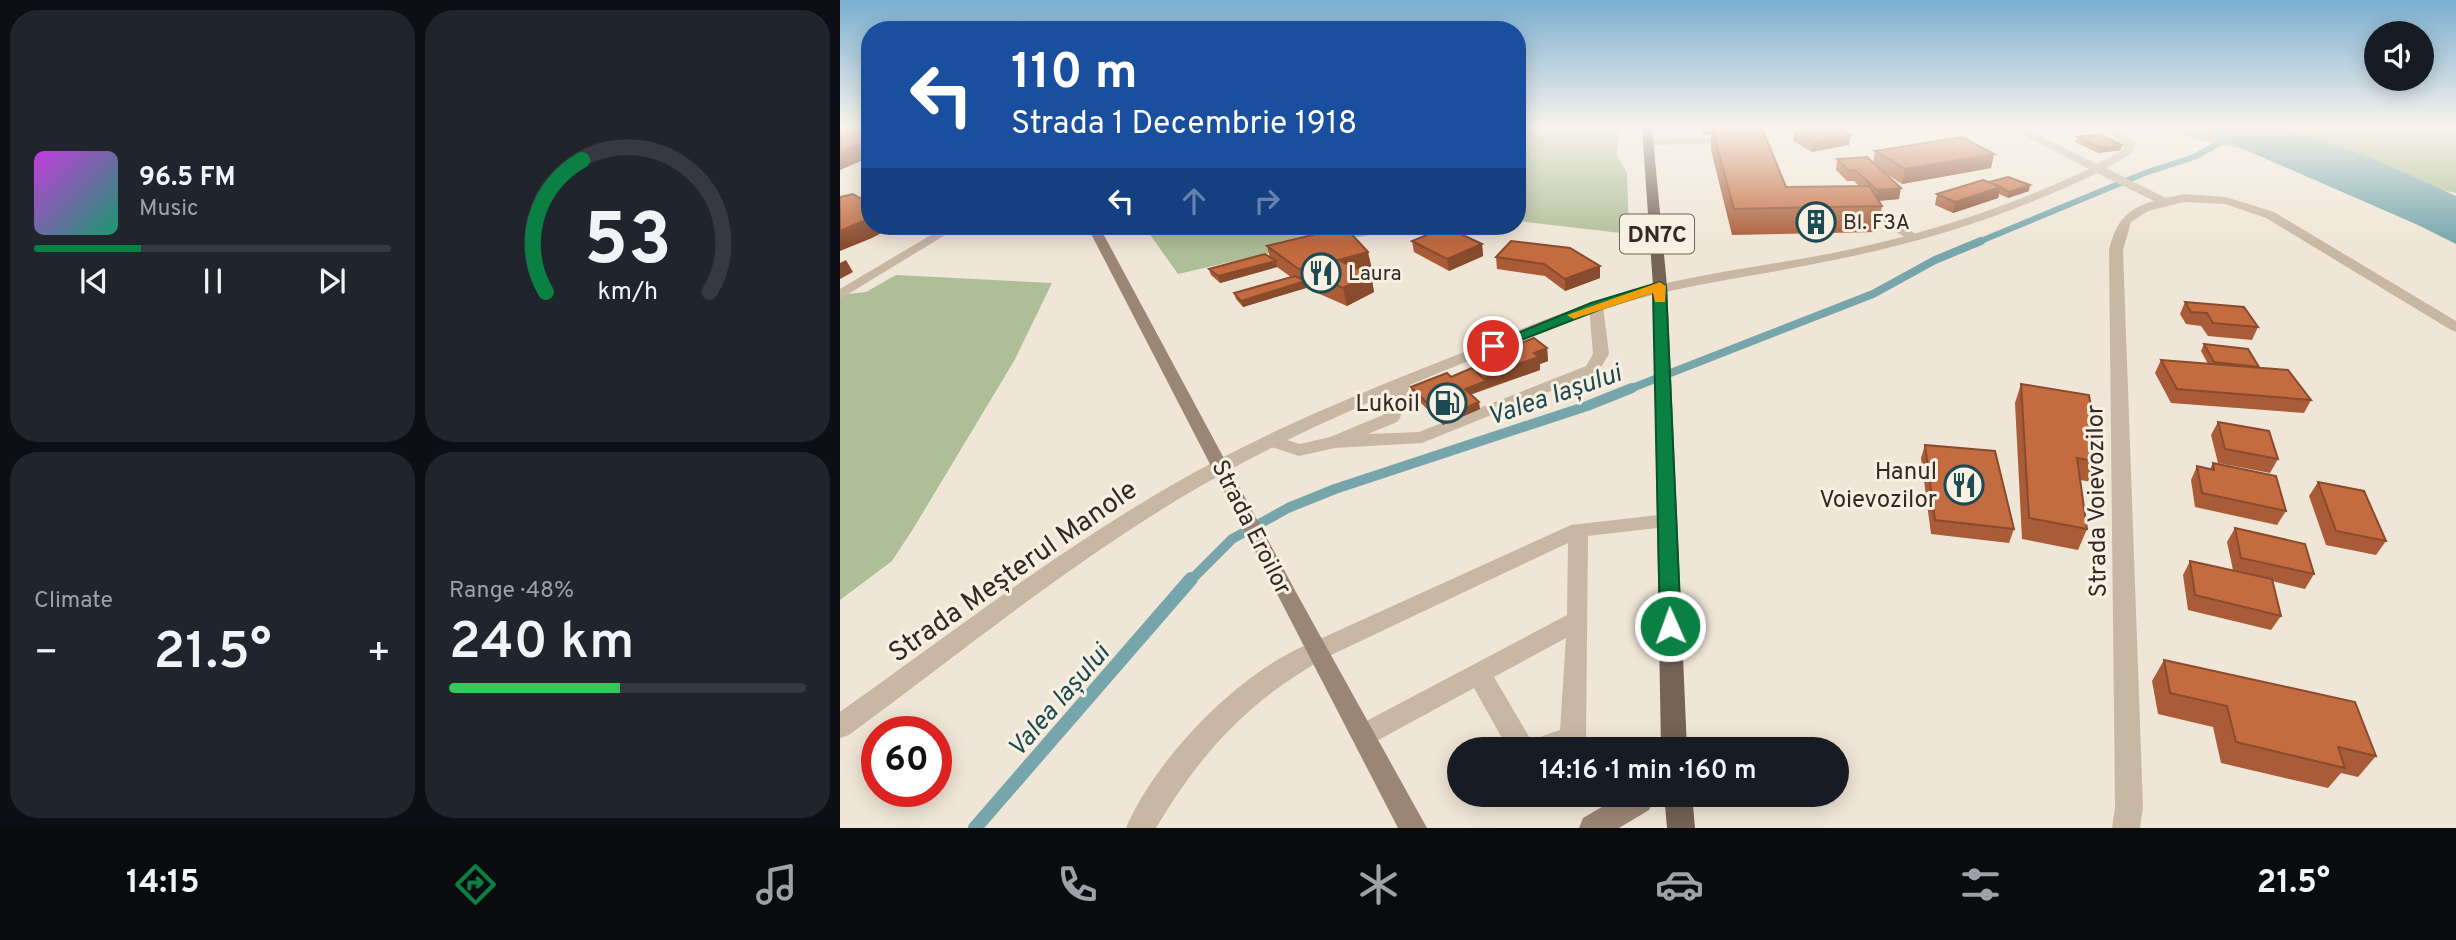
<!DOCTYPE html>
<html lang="en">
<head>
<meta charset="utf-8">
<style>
	:root { --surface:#171b24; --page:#20242c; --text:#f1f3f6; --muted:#9ea1a6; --line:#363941; --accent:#0b8043 }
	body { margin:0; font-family:Overpass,sans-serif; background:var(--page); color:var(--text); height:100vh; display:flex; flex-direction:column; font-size:26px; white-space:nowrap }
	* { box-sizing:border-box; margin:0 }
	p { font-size:23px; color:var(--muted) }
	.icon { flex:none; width:38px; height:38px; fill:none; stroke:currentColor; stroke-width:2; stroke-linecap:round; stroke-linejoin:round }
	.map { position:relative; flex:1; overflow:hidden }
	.panel { display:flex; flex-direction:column; gap:10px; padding:10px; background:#0d0f14; width:840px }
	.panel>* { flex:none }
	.guide { position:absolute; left:21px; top:21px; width:665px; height:214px; border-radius:28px; box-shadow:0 4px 18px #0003; background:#1a4fa0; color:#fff; overflow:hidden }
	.buttons { position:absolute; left:1524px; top:21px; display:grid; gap:14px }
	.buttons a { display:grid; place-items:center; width:70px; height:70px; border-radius:50%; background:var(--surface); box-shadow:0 4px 18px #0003; font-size:35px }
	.speed { position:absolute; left:21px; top:716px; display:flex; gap:14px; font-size:35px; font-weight:700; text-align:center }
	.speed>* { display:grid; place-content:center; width:91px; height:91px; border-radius:50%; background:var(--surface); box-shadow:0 4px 18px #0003; line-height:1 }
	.speed .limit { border:10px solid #d22; background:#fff; color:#111 }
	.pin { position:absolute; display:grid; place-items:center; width:60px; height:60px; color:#fff; margin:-30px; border:4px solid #fff; border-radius:50%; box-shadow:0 2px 7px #0007 }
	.me { position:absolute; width:77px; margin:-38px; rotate:358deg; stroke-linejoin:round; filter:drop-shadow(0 0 5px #0008) }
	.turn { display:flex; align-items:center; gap:24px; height:147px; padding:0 35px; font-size:32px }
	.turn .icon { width:91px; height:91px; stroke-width:2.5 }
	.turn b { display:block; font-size:49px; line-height:60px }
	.lanes { display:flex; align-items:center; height:66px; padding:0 35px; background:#0003; justify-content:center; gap:35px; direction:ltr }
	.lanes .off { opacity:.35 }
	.big { font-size:52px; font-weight:600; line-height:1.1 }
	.panel .tile { flex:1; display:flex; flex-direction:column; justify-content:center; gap:10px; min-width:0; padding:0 24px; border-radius:28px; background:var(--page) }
	.panel .dial { align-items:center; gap:0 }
	.dial svg { height:182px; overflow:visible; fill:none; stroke:var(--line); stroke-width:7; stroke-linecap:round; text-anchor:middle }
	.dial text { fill:var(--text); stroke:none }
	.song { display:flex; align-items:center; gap:21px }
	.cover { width:84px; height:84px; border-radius:10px; background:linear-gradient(135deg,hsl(290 70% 55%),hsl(160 70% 35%)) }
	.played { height:7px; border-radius:4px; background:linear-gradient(90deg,var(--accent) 30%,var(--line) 30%) }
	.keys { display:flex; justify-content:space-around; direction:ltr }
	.heat { display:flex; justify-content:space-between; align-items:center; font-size:38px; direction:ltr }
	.charge { height:10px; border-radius:5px; background:linear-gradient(90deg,#34c759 48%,var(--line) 0) }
	.panel .tiles { flex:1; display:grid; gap:10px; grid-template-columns:repeat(2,1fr) }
	.trip { position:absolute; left:607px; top:737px; width:402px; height:70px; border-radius:35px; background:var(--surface); box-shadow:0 4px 18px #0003; font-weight:600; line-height:70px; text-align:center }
	.menu { display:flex; height:112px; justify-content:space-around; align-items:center; background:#090b0e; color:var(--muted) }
	.menu .icon { width:49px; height:49px }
	.menu .current { color:var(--accent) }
	.menu b { font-size:32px; color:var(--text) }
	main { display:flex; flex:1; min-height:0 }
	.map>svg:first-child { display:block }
	.green { fill:#aebe97 }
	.water { fill:#76a6ac }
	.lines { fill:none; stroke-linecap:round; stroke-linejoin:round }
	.stream-far3 { stroke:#76a6ac; stroke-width:6 }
	.stream-far2 { stroke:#76a6ac; stroke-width:8 }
	.stream-far1 { stroke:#76a6ac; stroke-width:10 }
	.stream { stroke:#76a6ac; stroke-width:14 }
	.lane { fill:#c8b7a3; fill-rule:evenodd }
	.street { fill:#c8b7a3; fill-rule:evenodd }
	.secondary { fill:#9b8675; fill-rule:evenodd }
	.primary { fill:#756356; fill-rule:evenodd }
	.wall { fill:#a95c37 }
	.shaded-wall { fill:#894b2d }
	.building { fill:#c46b40; stroke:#894b2d; stroke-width:2 }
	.route { fill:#0b8043; stroke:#07532c; stroke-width:2 }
	.slow { fill:#f59e0b }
	.labels { text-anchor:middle; stroke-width:6; stroke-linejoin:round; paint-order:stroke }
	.far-poi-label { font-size:21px; fill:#332a25; stroke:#f8f0e2; text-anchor:start }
	.shield { fill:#f8f0e2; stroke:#6e655e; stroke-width:2 }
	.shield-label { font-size:23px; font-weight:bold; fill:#332a25 }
	.poi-label { font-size:24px; fill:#332a25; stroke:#f8f0e2; text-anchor:end }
	.street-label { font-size:24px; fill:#332a25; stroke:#f8f0e2 }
	.water-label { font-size:26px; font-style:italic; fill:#1c4b53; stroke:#f8f0e2 }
	.near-street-label { font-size:28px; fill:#332a25; stroke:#f8f0e2 }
</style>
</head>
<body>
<main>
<section class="panel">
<div class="tiles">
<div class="tile">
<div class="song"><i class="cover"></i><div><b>96.5 FM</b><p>Music</p></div></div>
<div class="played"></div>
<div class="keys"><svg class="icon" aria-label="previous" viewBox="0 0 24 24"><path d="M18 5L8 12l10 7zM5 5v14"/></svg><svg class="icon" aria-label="pause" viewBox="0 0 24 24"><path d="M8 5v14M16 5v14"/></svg><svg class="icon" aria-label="next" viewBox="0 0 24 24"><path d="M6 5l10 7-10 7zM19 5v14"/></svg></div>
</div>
<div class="tile dial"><svg viewBox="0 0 100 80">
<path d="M14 69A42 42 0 1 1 86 69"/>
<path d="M14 69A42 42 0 0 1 30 11" stroke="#0b8043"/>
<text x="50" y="56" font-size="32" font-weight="700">53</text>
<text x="50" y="72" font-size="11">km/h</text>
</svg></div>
<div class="tile"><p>Climate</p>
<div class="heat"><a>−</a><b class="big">21.5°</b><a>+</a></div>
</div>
<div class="tile"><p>Range · 48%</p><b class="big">240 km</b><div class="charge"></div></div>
</div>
</section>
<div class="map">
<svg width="1616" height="828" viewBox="0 0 1616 828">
	<rect width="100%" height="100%" fill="#f0e6d7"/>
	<!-- green -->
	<path class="green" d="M677 128H779L777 156 787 173 789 234 677 221Z
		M1329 128H1616V193L1355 139Z
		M304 226H591L463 245 338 274Z
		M56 275 212 283 174 361 73 529 52 561 0 600V295L26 292Z"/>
	<!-- water -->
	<path class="water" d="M1355 128H1443L1527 156 1616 196V244L1578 225Z"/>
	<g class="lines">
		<!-- stream-far3 -->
		<path class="stream-far3" d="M1136 243 1305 173 1354 157 1395 135 1388 128"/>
		<!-- stream-far2 -->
		<path class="stream-far2" d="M787 390 1033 294 1095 260 1141 241"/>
		<!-- stream-far1 -->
		<path class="stream-far1" d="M350 581 392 539 448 508 495 489 747 406 792 388"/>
		<!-- stream -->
		<path class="stream" d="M135 828 351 579"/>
		<!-- lane -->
		<path class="lane" d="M893 138 897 139V143L809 145 804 142 809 139Z
			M1021 199 1025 200 1080 237 1079 240H1069L1017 206V200Z
			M106 226H120L0 299V289Z
			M756 302 763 306 769 354 758 372 582 443 495 448 459 456 425 445 422 441 431 435 460 444 490 437 543 415 555 381 563 376 571 381 560 418 557 422 528 434 579 432 746 366 753 354 749 306Z
			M827 514 834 516 837 521 834 526 748 536 746 737 742 745 732 749H668L634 688 533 743 524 747 515 743 511 735 515 727 727 615 728 543 487 657 479 660 471 657 467 650 471 643 731 525ZM726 638 720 730 691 740 654 677Z"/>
		<!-- street -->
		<path class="street" d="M1170 128H1184L1257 164 1283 150 1285 144 1262 128H1275L1296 143 1291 154 1266 168 1326 198 1344 194 1386 197 1434 212 1616 321V332L1611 330 1426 218 1385 204 1344 202 1308 211 1291 222 1283 250 1303 807 1300 828H1272L1275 807 1269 250C1276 222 1286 209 1314 201L1257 173C1173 214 1085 242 994 260 919 276 842 284 769 307 720 322 673 344 626 362 527 402 429 444 337 500 222 570 117 655 9 735L0 738V712C107 636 212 555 325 489 417 435 515 395 614 356 661 337 708 317 756 302 833 277 914 268 993 253 1082 235 1167 208 1249 169Z
			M479 640 487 643 491 650 487 657C409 700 362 751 316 828H286C316 757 405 665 479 640Z"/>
		<!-- secondary -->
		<path class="secondary" d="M247 226H259L457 594 587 828H558Z
			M784 794H818L809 810 779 828H739L743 818Z"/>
		<!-- primary -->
		<path class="primary" d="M802 128H812L827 286 847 749H821L813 286Z
			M824 794H852L855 828H827Z"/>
	</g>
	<!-- wall -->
	<path class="wall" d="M861 128H922L946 187 1019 186 1014 181H1007L996 170 997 159 1033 163 1035 151 1154 154 1151 168 1062 184 1044 172 1059 199 1038 201 1042 206 1037 232 892 235 871 150V135H863Z
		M0 130 30 132V159H25L0 170Z
		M954 132 1009 145 972 152 953 141Z
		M1237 137 1281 150 1258 153 1235 142Z
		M1149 182 1189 191 1168 198 1159 194 1158 198 1113 213 1095 205 1097 194Z
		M572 241 642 244 643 256 609 271 574 252Z
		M671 241 760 278 725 291 705 276 657 269 656 257Z
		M427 246 532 269 523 271 531 275 534 292 507 306 466 288 403 307 396 299 394 293 451 277 437 267 380 283 371 275 369 269 430 258Z
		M1345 302 1418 327 1412 340 1368 336 1361 326 1346 324 1340 314Z
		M1364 344 1419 367 1471 400 1464 413 1331 403 1315 373 1321 360 1368 364 1361 351Z
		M707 348 708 361 700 364V370L630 395 640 409 603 425 572 394 571 387 611 377 632 368 631 362Z
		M1181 384 1260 462 1252 482 1240 480 1247 529 1238 550 1182 539 1175 403Z
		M1378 422 1438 459 1430 473 1378 463 1371 435Z
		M1085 445 1174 529 1169 543 1091 534 1081 458Z
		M1373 463 1446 511 1437 525 1355 507 1351 480 1357 466 1370 469Z
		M1478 482 1546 541 1536 555 1486 545 1469 496Z
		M1395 528 1474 574 1465 589 1432 581 1441 616 1431 630 1348 610 1343 575 1350 561 1393 570 1387 542Z
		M1324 660 1536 756 1518 777 1501 773 1488 788 1381 763 1373 727 1318 714 1312 681Z"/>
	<!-- shaded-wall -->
	<path class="shaded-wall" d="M1011 135 1009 145 972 152 973 142Z
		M17 144 25 159 0 170V152Z
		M1282 145 1281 150 1258 153 1260 148Z
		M1154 154 1151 168 1062 184 1065 169Z
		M1190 185 1189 191 1168 198 1169 192Z
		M1161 187 1158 198 1113 213 1115 202Z
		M1061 188 1059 199 1035 201 1037 190Z
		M30 218V226H51L49 229 32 238 0 251V231Z
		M642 244 643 256 609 271 607 259Z
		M528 252 532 269 502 277 498 260Z
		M6 260 13 272 0 279V263Z
		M436 261 437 267 380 283 378 276Z
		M760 266V278L725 291V279Z
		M531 275 534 292 507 306 503 288Z
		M465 281 466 288 403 307 401 301Z
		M707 348 708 361 700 364V370L647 388 626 396 625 389 646 381 645 375Z
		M639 402 640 409 603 425 602 418Z"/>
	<!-- building -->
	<path class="building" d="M872 128H922L946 187 1029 186 1042 206 894 209Z
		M972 128H998L1011 135 973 142 954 132Z
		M0 130 30 132V144L27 145 17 144 0 152Z
		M1259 134 1282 145 1260 148 1237 137Z
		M1122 137 1154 154 1065 169 1035 151Z
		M1027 157 1061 188 1037 190 1015 170 1009 171 997 159Z
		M1168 177 1190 185 1169 192 1149 182Z
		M1143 180 1161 187 1115 202 1097 194Z
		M13 194 20 198 30 196V218L0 231V197Z
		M505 227 528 252 498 260 531 275 503 288 457 268 427 246Z
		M606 227 642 244 607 259 572 241Z
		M671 241 730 248 760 266 725 279 704 264 656 257Z
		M425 254 436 261 378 276 369 269Z
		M455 276 465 281 401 301 394 293Z
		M1345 302 1404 307 1418 327 1373 323 1367 313 1351 312Z
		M694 338 707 348 694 353 699 357 645 375 631 362Z
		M1364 344 1408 349 1419 367 1374 362Z
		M1321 360 1448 370 1471 400 1337 389Z
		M632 368 646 381 625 389 639 402 602 418 571 387 607 373 611 377Z
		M1181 384 1249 395 1260 462 1237 458 1247 529 1189 518Z
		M1378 422 1429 431 1438 459 1385 449Z
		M1085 445 1155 451 1174 529 1095 520Z
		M1373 463 1436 476 1446 511 1362 493 1357 466 1374 470Z
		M1478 482 1524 491 1546 541 1496 531Z
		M1395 528 1465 544 1474 574 1401 558Z
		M1350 561 1432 579 1441 616 1355 595Z
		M1324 660 1515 702 1536 756 1498 747 1505 768 1396 742 1387 706 1330 693Z"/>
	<!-- sky -->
	<linearGradient id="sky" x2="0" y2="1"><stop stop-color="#7aaed0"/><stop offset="0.52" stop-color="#f8f4ed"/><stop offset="1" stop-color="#f8f4ed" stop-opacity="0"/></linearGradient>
	<rect width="1616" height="244" fill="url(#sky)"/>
	<!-- route -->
	<path class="route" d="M820 282 826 286 841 626 837 632 830 634 823 632 820 626 813 292 761 309 658 349 653 351 646 346 751 303Z"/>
	<!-- slow -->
	<path class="slow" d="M820 282 826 286 825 302H815L813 293 739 317 734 319 727 315Z"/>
	<!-- icons -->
	<defs>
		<g id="building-ring" transform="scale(2.0125)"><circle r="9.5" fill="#f8f0e2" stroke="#1c4b53" stroke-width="1.5"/><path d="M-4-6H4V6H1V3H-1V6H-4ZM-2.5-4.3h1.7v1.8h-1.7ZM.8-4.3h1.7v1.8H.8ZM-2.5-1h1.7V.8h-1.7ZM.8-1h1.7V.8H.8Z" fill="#1c4b53"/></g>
		<g id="restaurant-ring" transform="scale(2.0125)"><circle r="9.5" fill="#f8f0e2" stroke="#1c4b53" stroke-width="1.5"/><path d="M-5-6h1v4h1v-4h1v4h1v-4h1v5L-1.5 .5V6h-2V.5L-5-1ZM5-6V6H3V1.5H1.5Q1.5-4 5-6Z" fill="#1c4b53"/></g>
		<g id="fuel-ring" transform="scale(2.0125)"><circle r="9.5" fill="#f8f0e2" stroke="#1c4b53" stroke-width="1.5"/><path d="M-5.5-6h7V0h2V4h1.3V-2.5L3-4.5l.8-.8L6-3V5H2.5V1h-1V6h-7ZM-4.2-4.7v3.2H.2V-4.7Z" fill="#1c4b53"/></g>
	</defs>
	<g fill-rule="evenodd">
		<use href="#building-ring" x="976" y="222"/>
		<use href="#restaurant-ring" x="481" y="273"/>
		<use href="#fuel-ring" x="607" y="403"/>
		<use href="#restaurant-ring" x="1124" y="485"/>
	</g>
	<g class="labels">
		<!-- far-poi labels -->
		<g class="far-poi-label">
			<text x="1003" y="229">Bl. F3A</text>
			<text x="508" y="280">Laura</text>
		</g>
		<!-- shield labels -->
		<rect class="shield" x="780" y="214.5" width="74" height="39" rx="5"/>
		<g class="shield-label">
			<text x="817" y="242">DN7C</text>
		</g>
		<!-- poi labels -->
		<g class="poi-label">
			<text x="580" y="411">Lukoil</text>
			<text x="1097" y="479">Hanul<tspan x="1097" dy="28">Voievozilor</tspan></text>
		</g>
		<!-- street labels -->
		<g class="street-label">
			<text transform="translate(1256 501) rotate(-91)" y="8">Strada Voievozilor</text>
			<text transform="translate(412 527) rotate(63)" y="8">Strada Eroilor</text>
		</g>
		<!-- water labels -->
		<g class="water-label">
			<text transform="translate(714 394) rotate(-19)" y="9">Valea Iașului</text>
			<text transform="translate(218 700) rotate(-49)" y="9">Valea Iașului</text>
		</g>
		<!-- near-street labels -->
		<g class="near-street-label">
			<text transform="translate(172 570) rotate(-35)" y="10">Strada Meșterul Manole</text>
		</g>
	</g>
</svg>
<div class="buttons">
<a><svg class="icon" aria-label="sound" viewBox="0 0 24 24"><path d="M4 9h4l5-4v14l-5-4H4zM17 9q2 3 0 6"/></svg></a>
</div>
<div class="speed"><div class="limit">60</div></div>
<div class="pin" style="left:653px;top:346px;background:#d93025"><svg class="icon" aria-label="arrive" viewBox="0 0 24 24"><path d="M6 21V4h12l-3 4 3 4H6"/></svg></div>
<svg class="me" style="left:830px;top:626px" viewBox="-20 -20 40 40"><circle r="17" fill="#0b8043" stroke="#fff" stroke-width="3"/><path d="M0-11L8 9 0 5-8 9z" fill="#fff"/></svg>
<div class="trip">14:16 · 1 min · 160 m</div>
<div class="guide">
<div class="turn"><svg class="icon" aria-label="left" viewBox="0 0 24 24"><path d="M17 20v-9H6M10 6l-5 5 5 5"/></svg><div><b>110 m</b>Strada 1 Decembrie 1918</div></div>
<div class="lanes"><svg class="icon" aria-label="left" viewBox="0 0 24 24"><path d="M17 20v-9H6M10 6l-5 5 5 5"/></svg><svg class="icon off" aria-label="ahead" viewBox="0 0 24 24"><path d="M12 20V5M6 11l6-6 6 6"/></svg><svg class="icon off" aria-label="right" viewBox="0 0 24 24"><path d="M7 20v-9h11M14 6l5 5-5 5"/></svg></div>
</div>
</div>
</main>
<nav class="menu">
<b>14:15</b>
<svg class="icon current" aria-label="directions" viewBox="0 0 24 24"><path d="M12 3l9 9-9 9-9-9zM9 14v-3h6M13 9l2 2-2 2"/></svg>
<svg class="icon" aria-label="music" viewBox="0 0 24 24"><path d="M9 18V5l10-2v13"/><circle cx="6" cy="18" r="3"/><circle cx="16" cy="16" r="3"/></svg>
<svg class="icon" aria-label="phone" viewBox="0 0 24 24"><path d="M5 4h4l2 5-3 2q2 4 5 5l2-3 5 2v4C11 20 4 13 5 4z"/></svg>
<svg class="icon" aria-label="climate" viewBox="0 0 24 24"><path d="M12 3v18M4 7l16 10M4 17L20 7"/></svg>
<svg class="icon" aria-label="car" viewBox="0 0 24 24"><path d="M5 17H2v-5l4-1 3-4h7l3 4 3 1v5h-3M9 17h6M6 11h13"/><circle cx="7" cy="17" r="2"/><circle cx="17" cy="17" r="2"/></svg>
<svg class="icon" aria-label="filters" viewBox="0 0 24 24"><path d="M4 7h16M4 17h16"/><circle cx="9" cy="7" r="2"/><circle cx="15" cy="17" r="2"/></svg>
<b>21.5°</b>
</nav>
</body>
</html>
